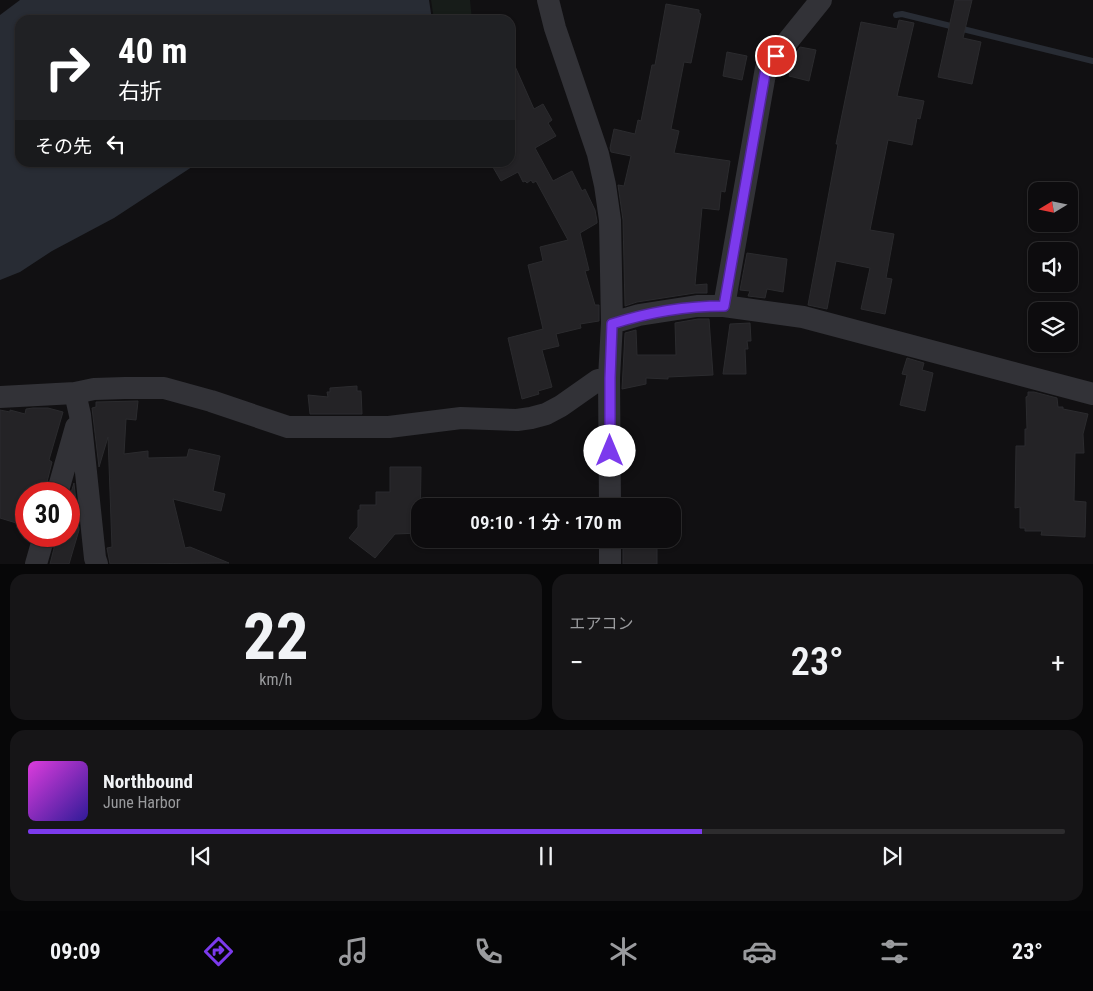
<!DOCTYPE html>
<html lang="ja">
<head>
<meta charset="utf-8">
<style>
	:root { --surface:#0d0c0e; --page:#161517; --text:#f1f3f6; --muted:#9a9b9e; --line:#2d2c2e; --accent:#7c3aed }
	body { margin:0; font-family:"Roboto Condensed","Noto Sans JP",sans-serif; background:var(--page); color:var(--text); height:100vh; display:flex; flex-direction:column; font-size:19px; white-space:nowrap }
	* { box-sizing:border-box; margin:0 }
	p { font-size:16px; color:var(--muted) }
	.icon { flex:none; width:28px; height:28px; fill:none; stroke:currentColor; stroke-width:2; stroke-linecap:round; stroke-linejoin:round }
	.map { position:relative; height:564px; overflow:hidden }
	.details { display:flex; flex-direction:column; gap:10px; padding:10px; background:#070708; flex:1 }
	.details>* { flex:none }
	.guide { position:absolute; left:15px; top:15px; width:500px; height:152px; border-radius:15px; box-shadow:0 1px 4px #0004,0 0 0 1px var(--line); background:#202124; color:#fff; overflow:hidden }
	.needle { width:32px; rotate:260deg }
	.tools { position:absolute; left:1028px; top:182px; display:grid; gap:10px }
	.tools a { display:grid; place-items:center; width:50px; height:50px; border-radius:10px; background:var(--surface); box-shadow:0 1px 4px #0004,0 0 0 1px var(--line); font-size:25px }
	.speed { position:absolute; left:15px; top:482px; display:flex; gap:10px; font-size:25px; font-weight:700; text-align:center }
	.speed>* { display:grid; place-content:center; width:65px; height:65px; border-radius:50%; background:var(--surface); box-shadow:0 1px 4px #0004,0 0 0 1px var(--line); line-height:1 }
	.speed .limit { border:8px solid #d22; background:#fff; color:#111 }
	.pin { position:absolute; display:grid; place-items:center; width:42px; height:42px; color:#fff; margin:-21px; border:2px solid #fff; border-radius:50%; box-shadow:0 1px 5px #0007 }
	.me { position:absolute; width:55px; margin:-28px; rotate:0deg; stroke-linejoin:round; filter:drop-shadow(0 0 4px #0008) }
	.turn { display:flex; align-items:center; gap:18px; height:105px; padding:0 20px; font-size:22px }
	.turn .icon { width:65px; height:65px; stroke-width:2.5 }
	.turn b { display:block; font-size:35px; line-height:42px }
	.then { display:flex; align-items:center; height:48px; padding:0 20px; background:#0003; gap:10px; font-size:19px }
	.big { font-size:38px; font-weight:600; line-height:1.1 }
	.details .tile { flex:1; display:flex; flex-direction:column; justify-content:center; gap:8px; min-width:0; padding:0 18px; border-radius:15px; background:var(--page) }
	.details .dial { align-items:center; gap:0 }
	.dial b { font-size:65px; line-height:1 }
	.song { display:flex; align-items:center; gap:15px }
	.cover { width:60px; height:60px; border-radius:8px; background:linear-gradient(135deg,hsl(300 70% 55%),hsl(250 70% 35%)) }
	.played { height:5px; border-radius:2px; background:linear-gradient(90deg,var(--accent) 65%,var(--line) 65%) }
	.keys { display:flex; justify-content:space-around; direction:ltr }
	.heat { display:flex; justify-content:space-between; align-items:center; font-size:28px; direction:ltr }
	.details .tiles { flex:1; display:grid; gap:10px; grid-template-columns:1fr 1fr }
	.tile:last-child { grid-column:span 2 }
	.trip { position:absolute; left:411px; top:498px; width:270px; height:50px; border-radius:15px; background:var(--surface); box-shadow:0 1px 4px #0004,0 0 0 1px var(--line); font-weight:600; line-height:50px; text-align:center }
	.tabs { display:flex; height:80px; justify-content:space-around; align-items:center; background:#050506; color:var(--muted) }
	.tabs .icon { width:35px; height:35px }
	.tabs .current { color:var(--accent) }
	.tabs b { font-size:22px; color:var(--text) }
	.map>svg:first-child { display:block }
	.green { fill:#171c19 }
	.water { fill:#282c34 }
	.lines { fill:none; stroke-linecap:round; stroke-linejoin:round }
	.stream { stroke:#282c34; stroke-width:6 }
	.building { fill:#242326; stroke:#2b2b2e }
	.minor { stroke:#323237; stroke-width:22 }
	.route-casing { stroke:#51269a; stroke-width:12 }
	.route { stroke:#7c3aed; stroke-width:9 }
</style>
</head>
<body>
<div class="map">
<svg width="1093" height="564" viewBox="0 0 1093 564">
	<rect width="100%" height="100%" fill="#111012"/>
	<!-- green -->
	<path class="green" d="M431 0H470L472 20H434Z"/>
	<!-- water -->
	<path class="water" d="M20 0H429L432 20H20V162L198 163 114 218 52 251 20 272 0 280V15Z"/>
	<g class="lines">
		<!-- stream -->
		<path class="stream" d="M896 15 902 14 1093 61"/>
	</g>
	<!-- building -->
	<path class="building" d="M955 0H972L963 38 981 42 972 84 938 77Z
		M666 4 699 10V13L701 14 691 63 684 62 671 129 679 131 674 153 730 161 725 192 721 191 719 210 702 208 695 285 707 284V293H695L637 302 625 306 623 220 618 185 624 186 631 156 611 152 610 148 614 129 635 134 638 120 641 121 652 65H655Z
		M899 20 914 23 897 96 924 101 920 119 917 118 912 145 888 140 870 230 894 234 886 278 892 279 885 314 861 309 870 268 836 261 827 309 808 305 838 144H836L861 22 897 29Z
		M800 47 816 50 809 81 789 76 794 55Z
		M727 52 747 56 742 80 723 76Z
		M510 55 534 109 543 104 552 120 548 123 556 136 535 148 553 181 572 171 582 191 585 189 595 210 597 221V223L580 233 589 270 585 271 595 305H599V321L580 324 581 328 556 334 559 346 542 350 552 387 538 391 539 394 522 399 508 338 543 329 528 265 543 261 540 247 568 240 536 181 533 183 531 180 527 183 525 181 523 182 518 172 501 181 490 162H510Z
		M747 253 787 259 783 292 767 289 765 298 748 296 750 291 740 290Z
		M698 319H709L713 375 668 377V379L646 378V384L622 389 625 333 636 330 637 355H676L675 323Z
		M750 323 751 341H747L748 349H745L746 374H723L730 324Z
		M907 358 924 363 922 370 933 373 925 411 900 405 907 375 902 374Z
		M357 386V391H361L362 414H310L308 395 328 397 327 392H330V388Z
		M1028 392H1034L1057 398 1058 407H1063V409L1088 414 1083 434 1084 453H1075L1074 501 1086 502 1085 537 1041 535 1042 531H1025V528H1020V507L1015 508 1016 446H1025V429H1027L1026 397 1028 396Z
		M138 401 136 420 126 419 124 454 148 451V458L187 457 189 449 220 456 213 491 225 494 221 511 173 499 185 548 190 547 229 563 110 564 107 548 112 547 108 437 99 467 92 408 96 407V402Z
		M33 408H48L63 412 49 460 52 462 44 494H26V526L0 518V410L10 412V410L25 414 26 409Z
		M390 467H421L420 533 395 534 375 558 349 538 358 527V510H360V505H376V492H390Z
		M74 483 79 530 69 564H50L57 536H69V499Z
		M623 539H657V564H623Z"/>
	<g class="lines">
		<!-- minor -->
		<path class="minor" d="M548 0 555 28 598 154 605 185 610 220 612 323 609 378 610 506
			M724 306 766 68 821 0
			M612 323 639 315 697 306H724L803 317 1093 394
			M75 393 80 415 95 558 97 564
			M0 397 75 393 94 389 125 388H164L211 401 288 427H389L461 418 517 420 531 418 546 414 561 406 598 380 609 378
			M57 494 76 427
			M610 539V564
			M36 564 44 536"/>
	</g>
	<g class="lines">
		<!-- route casing -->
		<g class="route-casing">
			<path id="route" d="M610 451V378L612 324C649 312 686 306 724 306L766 68 776 56"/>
		</g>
		<!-- route -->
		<use href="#route" class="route"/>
	</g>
</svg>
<div class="tools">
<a><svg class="needle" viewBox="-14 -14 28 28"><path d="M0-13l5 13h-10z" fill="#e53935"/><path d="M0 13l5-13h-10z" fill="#9a9b9e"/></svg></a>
<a><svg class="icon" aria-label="sound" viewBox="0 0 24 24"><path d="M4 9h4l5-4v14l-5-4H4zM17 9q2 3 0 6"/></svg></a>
<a><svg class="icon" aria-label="layers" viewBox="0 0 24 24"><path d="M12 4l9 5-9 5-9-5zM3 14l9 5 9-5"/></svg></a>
</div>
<div class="speed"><div class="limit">30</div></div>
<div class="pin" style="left:776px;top:56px;background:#d93025"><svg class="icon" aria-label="arrive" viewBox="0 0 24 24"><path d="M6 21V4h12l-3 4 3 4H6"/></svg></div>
<svg class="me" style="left:610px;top:451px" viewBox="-20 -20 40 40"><circle r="19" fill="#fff"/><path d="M0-13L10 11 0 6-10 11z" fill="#7c3aed"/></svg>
<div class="trip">09:10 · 1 分 · 170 m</div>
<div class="guide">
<div class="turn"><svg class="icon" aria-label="right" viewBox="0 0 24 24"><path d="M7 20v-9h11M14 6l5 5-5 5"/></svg><div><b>40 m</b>右折</div></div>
<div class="then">その先<svg class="icon" aria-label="left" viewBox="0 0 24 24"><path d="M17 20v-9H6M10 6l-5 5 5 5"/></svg></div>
</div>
</div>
<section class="details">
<div class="tiles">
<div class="tile dial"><b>22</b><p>km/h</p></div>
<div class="tile"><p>エアコン</p>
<div class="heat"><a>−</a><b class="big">23°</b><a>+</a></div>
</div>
<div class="tile">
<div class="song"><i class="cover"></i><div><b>Northbound</b><p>June Harbor</p></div></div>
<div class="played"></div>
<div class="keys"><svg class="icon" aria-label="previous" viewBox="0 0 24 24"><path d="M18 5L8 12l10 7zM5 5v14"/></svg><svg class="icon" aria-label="pause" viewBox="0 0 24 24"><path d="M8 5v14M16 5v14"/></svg><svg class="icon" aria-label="next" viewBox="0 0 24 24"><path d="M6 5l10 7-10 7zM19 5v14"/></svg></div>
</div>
</div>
</section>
<nav class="tabs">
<b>09:09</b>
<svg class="icon current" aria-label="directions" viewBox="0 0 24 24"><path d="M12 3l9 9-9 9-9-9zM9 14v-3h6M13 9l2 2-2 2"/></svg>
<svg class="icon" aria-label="music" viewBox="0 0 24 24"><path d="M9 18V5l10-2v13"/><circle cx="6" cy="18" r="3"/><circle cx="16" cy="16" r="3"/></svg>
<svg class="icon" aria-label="phone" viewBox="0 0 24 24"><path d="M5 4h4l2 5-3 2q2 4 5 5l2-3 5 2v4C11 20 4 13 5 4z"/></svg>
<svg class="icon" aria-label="climate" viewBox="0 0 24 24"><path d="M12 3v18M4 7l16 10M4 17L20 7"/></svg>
<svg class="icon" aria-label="car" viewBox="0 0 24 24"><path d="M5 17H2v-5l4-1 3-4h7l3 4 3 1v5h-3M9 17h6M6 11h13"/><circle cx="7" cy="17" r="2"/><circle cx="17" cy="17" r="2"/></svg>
<svg class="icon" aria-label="filters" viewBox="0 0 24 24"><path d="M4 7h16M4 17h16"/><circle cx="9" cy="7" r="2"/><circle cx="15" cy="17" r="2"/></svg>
<b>23°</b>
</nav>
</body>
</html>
